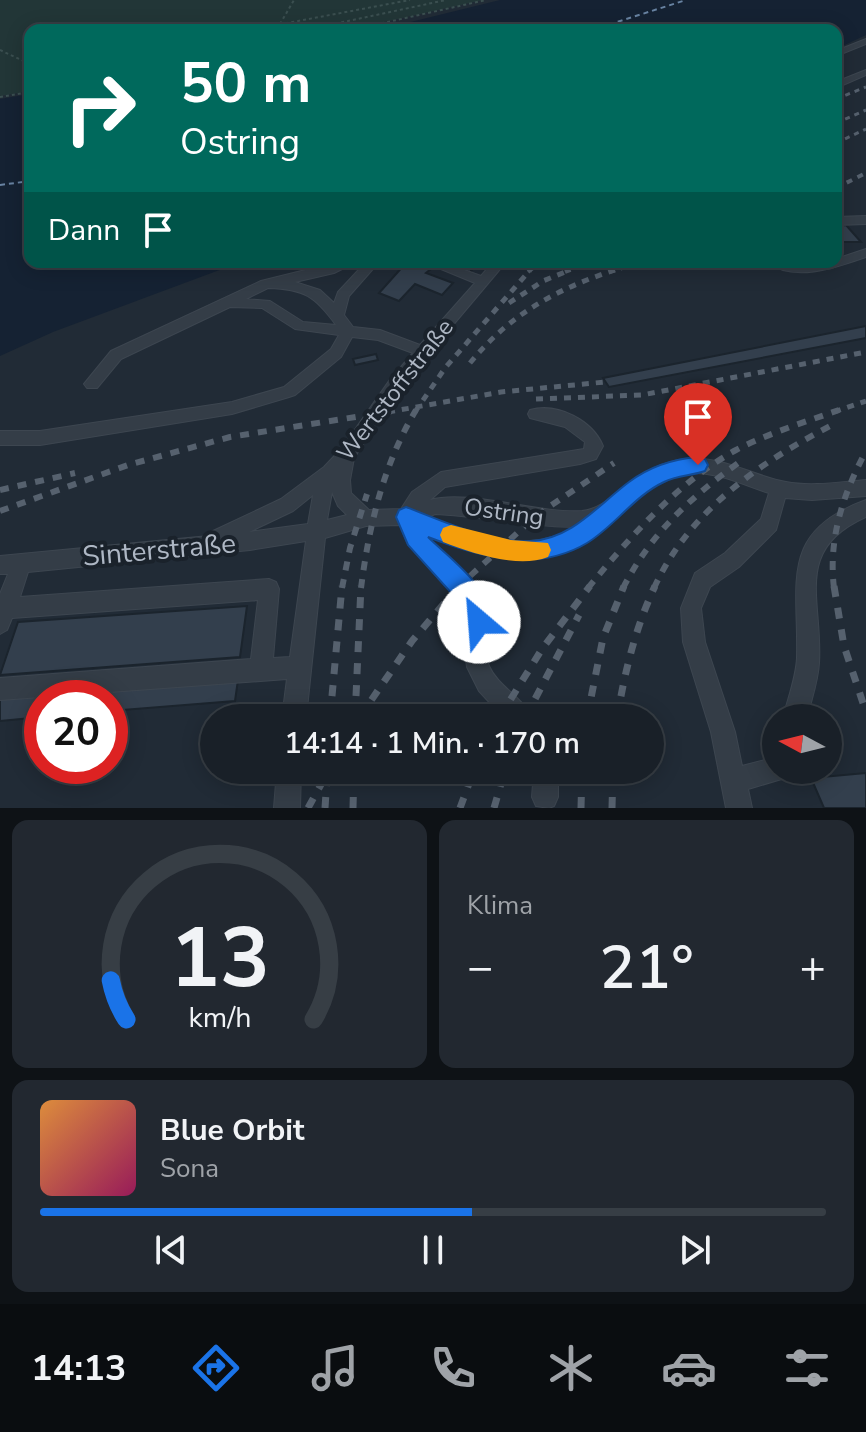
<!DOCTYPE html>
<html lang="de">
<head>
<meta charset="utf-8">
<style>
	:root { --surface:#192028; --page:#222830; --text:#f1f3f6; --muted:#9fa3a8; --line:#373e45; --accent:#1a73e8 }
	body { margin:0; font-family:"Nunito Sans",sans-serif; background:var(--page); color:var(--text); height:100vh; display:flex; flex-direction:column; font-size:30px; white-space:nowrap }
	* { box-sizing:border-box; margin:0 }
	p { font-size:26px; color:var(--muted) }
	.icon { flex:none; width:44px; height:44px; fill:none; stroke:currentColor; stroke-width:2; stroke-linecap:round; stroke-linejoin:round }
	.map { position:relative; height:808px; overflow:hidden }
	.sheet { display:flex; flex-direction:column; gap:12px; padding:12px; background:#0e1216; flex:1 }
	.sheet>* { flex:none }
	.banner { position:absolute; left:24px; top:24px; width:818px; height:244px; border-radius:16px; box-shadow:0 4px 20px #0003,0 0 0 2px var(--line); background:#00695c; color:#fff; overflow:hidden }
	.needle { width:52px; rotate:277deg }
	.tools { position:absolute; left:762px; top:704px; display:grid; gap:16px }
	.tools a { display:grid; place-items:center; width:80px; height:80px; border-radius:50%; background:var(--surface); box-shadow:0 4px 20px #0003,0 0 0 2px var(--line); font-size:40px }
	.speed { position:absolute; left:24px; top:680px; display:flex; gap:16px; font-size:40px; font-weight:700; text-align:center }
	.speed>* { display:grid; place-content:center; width:104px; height:104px; border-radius:50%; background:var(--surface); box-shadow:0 4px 20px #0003,0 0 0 2px var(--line); line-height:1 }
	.speed .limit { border:12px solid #d22; background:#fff; color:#111 }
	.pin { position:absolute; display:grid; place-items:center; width:68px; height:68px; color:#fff; margin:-82px -34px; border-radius:50% 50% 50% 0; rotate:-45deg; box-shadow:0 0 8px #0007 }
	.pin .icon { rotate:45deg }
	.me { position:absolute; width:88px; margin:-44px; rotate:333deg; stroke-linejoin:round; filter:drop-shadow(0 0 6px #0008) }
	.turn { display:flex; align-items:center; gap:28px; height:168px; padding:0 24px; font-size:36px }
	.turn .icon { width:104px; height:104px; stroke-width:2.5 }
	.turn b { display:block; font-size:56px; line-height:68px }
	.then { display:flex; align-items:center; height:76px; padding:0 24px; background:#0003; gap:16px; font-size:30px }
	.big { font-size:60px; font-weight:600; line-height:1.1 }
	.sheet .card { flex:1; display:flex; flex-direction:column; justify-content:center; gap:12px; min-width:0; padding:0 28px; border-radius:16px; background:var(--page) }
	.sheet .dial { align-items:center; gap:0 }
	.dial svg { height:208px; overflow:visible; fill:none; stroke:var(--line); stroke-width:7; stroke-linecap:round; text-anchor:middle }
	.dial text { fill:var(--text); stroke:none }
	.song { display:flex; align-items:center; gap:24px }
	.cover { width:96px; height:96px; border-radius:12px; background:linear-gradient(135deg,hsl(30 70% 55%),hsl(330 70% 35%)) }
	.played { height:8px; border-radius:4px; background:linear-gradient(90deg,var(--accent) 55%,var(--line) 55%) }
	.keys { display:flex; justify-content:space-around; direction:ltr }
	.heat { display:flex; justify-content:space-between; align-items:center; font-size:44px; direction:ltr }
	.sheet .tiles { flex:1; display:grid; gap:12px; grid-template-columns:1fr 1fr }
	.card:last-child { grid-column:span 2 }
	.trip { position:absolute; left:200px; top:704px; width:464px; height:80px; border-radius:40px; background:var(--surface); box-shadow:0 4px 20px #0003,0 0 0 2px var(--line); font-weight:600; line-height:80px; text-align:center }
	.menu { display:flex; height:128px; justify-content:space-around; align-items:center; background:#0a0d10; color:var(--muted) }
	.menu .icon { width:56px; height:56px }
	.menu .selected { color:var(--accent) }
	.menu b { font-size:36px; color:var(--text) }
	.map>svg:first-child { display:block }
	.green { fill:#223637 }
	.water { fill:#152233 }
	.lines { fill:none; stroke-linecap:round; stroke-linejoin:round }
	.ferry { stroke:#6883a2; stroke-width:2; stroke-dasharray:5 4; stroke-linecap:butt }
	.building { fill:#333f4d; stroke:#1b242d; stroke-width:2 }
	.minor-casing { stroke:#3d4650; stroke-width:2 }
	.path { stroke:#3b4f50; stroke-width:2; stroke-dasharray:3 3; stroke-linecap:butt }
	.minor { fill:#343d47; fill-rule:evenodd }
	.rail-far4 { stroke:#56616e; stroke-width:3; stroke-dasharray:5 5; stroke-linecap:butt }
	.rail-far3 { stroke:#56616e; stroke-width:4; stroke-dasharray:6 6; stroke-linecap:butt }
	.rail-far2 { stroke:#56616e; stroke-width:5; stroke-dasharray:7 7; stroke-linecap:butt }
	.rail-far1 { stroke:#56616e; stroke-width:6; stroke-dasharray:9 9; stroke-linecap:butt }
	.rail { stroke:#56616e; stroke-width:7; stroke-dasharray:11 11; stroke-linecap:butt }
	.route { fill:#1a73e8; stroke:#114b97; stroke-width:2 }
	.slow { fill:#f59e0b }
	.labels { text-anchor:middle; stroke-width:8; stroke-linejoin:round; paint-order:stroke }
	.street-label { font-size:24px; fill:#aeb7c4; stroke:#1a222b }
	.near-street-label { font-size:28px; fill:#aeb7c4; stroke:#1a222b }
</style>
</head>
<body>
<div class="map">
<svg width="866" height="808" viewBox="0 0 866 808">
	<rect width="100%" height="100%" fill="#212b36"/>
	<!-- green -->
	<path class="green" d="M0 0H483L349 30H30V91L0 96Z"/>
	<!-- water -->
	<path class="water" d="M500 0H866V35L836 49V30H378Z
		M30 94V262H241L53 332 0 356V99Z"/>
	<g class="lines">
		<!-- ferry -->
		<path class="ferry" d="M592 30 686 0
			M0 185 30 181"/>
	</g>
	<!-- building -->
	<path class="building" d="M846 225 861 242H836V226Z
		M413 262 431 269 426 273 453 283 442 295 415 284 399 301 379 293 405 264Z
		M439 262H478L470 272Z
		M866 326V338L609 387 603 378Z
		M376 354 378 360 355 365 353 359Z
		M247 606 240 657 0 675 18 622Z
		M238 680 235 701 110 711V698H42V717L0 721V699Z
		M866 773V808H824L811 778Z"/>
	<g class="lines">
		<!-- minor casing -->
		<g class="minor-casing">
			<path id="minor" d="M866 39V44L836 56V51Z
				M866 70V75L836 88V82Z
				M866 216V224L836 225V217Z
				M866 249V257C837 267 794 283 767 262L808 264 836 262V259Z
				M338 262H356L334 273 295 282 320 290 334 303 338 292 366 262H379L349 296 344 315 353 327 380 330 420 345 475 283 424 262H442L481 276 493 262H506L399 389 354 458 350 480 351 493 369 510 401 509 412 492 441 472 584 449 585 442 565 427 530 418 528 414 530 410C558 402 593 421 603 446L596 459 580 464 445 487 430 500C469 489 537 514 582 511 602 509 614 494 629 483 645 471 665 462 685 459 721 455 753 476 786 482 812 487 840 482 866 480V496L812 500 785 498 776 530 739 567 710 587 701 608 705 642 735 732 742 766 776 757V770H788L785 778 748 789 752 808H726L711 732 683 642 681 608 695 573 725 553 761 519 769 493C744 485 718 472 691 473 666 475 645 490 627 506 613 518 600 533 585 542 535 573 475 555 425 535 444 555 487 588 489 616 491 632 482 650 489 666 498 687 523 697 532 718H504L479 691 467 667 465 651 467 609 408 544 400 525 366 526 325 538 306 718H282L287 679 0 700V678L251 659 258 600 12 618 7 630 0 634V594L8 574H0V556L209 536 211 532 281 499 324 467 342 448 389 381 413 353 378 340 352 337 341 357 295 395 289 397 232 414 40 445H0V431H40L232 402 284 387 331 349 339 335 295 329 262 308 230 307 121 359 97 388H87L84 384 111 351 261 281ZM268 288C304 289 315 296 336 325L303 322 270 301 246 299ZM332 492 338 506 347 515 327 520ZM313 495 308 524 249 532 293 511ZM435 514C482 516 528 527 575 527 531 554 470 538 426 518ZM306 541 290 657 273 658 279 589 276 582 269 579 20 597 28 572 250 550Z
				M866 500V517C792 550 823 600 819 663 818 682 811 700 807 718H783C788 698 796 678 797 658 799 582 778 532 866 500Z
				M277 770H301L300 808H274Z
				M534 770H558V797L554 806 549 808 536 806 532 797Z"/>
		</g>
		<!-- path -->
		<path class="path" d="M280 24 294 0
			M250 30 410 0
			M306 30 446 0
			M352 30 486 0
			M0 50 30 64
			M0 97 30 92"/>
		<!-- minor -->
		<use href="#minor" class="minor"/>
		<!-- rail-far4 -->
		<path class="rail-far4" d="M836 99 866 87
			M836 123 866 110
			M836 143 866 129"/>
		<!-- rail-far3 -->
		<path class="rail-far3" d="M836 188 866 173
			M528 272 540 262
			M565 272 590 262
			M609 272 643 262"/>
		<!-- rail-far2 -->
		<path class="rail-far2" d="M509 303 543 281 570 270
			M470 363C509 315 556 289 615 270
			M536 399 642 395 866 352
			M388 412 501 392 605 382
			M415 412 445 368 530 270
			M834 412 866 401"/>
		<!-- rail-far1 -->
		<path class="rail-far1" d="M0 490 75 473
			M0 511 128 465 230 437 399 410
			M342 588 350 548 367 494
			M361 588C369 526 383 465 416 410
			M457 588 537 515 614 463
			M588 588C630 537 678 482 736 450 769 433 805 422 839 410
			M623 588C651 533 692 496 741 461
			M654 588C689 511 759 463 832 425
			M834 588C828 539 843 494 866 451"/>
		<!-- rail -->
		<path class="rail" d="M834 586 844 646 866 712
			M330 718 342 586
			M355 718 361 586
			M359 718 412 641 459 586
			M499 718 542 649 590 586
			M525 718 579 615
			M587 718 603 638 624 586
			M617 718C625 671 635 629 655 586
			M308 808 329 770
			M325 808 327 778
			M353 808 354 770
			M460 808 474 770
			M494 808 505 770
			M581 808 582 770
			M612 808 613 770"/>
	</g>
	<!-- route -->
	<path class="route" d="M698 457 705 459 708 465 705 471C691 476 677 475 664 482 634 496 615 526 587 543 537 573 480 557 428 537 450 559 502 595 488 630L479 634 471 630 464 607 408 545 396 517 399 510 406 507C443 521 491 544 531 541 572 539 598 505 629 482 649 467 673 459 698 457Z"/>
	<!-- slow -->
	<path class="slow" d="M451 525 511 540 548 543 551 550 548 557C518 569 472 553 443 542L440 535 443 528Z"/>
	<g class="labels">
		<!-- street labels -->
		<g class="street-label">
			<text transform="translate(395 390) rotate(-52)" y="8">Wertstoffstraße</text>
			<text transform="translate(504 512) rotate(8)" y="8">Ostring</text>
		</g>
		<!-- near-street labels -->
		<g class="near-street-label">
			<text transform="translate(159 549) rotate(-5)" y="10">Sinterstraße</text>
		</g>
	</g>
</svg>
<div class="tools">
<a><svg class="needle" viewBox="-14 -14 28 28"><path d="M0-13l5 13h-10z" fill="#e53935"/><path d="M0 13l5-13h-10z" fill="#9fa3a8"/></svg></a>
</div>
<div class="speed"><div class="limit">20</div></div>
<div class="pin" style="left:698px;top:465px;background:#d93025"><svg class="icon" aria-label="arrive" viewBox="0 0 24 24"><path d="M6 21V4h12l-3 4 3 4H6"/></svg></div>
<svg class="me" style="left:479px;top:622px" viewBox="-20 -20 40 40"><circle r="19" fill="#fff"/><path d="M0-13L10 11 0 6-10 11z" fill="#1a73e8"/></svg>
<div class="trip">14:14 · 1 Min. · 170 m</div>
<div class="banner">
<div class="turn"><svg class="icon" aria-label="right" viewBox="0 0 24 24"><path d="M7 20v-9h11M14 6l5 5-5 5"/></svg><div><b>50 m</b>Ostring</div></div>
<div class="then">Dann<svg class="icon" aria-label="arrive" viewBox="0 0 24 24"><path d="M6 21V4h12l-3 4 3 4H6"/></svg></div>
</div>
</div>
<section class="sheet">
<div class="tiles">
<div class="card dial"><svg viewBox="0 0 100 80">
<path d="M14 69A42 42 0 1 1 86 69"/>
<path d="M14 69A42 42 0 0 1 8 54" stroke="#1a73e8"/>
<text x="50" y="56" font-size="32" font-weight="700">13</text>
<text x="50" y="72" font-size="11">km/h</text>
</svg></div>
<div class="card"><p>Klima</p>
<div class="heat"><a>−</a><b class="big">21°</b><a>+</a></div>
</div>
<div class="card">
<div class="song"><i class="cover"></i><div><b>Blue Orbit</b><p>Sona</p></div></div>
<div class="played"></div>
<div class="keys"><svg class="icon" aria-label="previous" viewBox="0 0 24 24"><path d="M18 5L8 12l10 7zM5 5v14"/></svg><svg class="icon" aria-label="pause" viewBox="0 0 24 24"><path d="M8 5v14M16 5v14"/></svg><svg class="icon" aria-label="next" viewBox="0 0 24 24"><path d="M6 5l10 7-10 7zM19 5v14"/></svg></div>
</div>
</div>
</section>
<nav class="menu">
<b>14:13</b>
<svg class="icon selected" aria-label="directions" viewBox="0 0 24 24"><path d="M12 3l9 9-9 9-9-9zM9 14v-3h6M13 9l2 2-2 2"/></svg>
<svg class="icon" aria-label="music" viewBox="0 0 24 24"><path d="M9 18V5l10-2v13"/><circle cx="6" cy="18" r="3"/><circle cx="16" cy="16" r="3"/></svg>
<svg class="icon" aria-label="phone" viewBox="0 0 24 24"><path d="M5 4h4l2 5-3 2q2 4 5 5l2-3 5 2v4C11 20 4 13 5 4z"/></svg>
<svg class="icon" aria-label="climate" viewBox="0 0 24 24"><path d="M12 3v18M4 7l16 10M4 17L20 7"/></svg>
<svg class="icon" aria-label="car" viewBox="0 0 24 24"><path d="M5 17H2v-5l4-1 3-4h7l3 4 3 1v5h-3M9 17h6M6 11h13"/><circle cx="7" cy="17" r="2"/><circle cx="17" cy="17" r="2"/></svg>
<svg class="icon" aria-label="filters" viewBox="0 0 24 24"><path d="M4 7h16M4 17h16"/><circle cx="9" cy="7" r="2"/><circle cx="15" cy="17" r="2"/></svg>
</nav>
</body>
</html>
